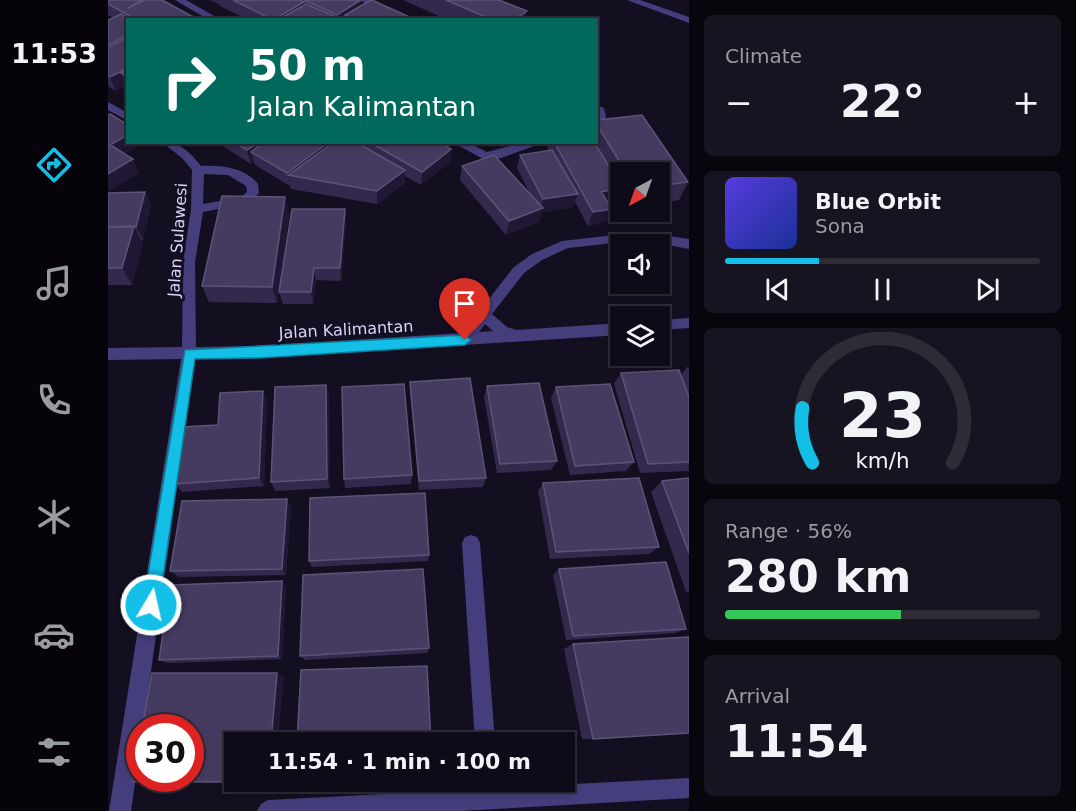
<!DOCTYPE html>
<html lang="en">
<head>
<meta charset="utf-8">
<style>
	:root { --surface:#0e0b18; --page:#171421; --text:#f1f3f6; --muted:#9b9ba2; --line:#2e2b37; --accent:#13bfe7 }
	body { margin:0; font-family:"DejaVu Sans",sans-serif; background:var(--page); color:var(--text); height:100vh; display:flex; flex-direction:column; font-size:22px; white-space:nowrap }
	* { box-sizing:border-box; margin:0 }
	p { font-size:20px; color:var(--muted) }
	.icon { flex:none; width:33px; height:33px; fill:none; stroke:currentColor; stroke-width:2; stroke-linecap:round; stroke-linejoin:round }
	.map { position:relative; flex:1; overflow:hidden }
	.drawer { display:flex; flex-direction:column; gap:15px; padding:15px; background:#08060d; width:387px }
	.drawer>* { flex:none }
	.guide { position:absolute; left:18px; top:18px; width:472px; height:126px; border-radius:0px; box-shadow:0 3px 9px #0003,0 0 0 2px var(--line); background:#00695c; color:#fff; overflow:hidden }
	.needle { width:39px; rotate:221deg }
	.tools { position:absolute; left:502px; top:162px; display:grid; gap:12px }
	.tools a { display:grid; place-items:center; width:60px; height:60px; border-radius:0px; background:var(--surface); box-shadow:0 3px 9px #0003,0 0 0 2px var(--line); font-size:30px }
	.speed { position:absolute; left:18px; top:714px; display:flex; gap:12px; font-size:30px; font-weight:700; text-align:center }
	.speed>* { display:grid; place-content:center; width:78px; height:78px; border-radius:50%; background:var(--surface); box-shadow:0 3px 9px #0003,0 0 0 2px var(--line); line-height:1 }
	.speed .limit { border:9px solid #d22; background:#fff; color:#111 }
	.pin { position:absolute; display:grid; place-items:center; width:51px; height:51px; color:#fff; margin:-62px -26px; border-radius:50% 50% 50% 0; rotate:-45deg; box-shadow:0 0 6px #0007 }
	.pin .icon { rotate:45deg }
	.me { position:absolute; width:66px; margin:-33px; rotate:9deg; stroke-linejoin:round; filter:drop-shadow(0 0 4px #0008) }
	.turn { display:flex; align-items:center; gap:21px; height:126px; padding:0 24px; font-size:27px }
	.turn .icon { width:78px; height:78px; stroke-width:2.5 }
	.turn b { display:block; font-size:42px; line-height:51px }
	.big { font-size:45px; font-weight:700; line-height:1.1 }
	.drawer .widget { flex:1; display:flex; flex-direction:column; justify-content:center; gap:9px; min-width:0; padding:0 21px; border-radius:9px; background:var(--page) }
	.drawer .dial { align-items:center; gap:0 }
	.dial svg { height:156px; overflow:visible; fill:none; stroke:var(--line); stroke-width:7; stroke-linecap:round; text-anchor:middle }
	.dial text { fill:var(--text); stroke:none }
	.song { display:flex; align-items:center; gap:18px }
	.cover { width:72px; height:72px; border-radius:9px; background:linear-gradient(135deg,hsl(250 70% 55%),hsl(230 70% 35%)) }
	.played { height:6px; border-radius:3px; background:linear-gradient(90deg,var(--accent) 30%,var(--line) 30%) }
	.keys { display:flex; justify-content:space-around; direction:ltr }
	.heat { display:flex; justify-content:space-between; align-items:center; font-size:33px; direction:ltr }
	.charge { height:9px; border-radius:4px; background:linear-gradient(90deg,#34c759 56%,var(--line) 0) }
	.trip { position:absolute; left:116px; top:732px; width:351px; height:60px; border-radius:0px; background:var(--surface); box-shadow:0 3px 9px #0003,0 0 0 2px var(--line); font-weight:700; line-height:60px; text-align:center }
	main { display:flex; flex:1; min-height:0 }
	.menu { display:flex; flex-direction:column; width:108px; justify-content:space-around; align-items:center; background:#06040a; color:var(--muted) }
	.menu .icon { width:42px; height:42px }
	.menu .on { color:var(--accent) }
	.menu b { font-size:27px; color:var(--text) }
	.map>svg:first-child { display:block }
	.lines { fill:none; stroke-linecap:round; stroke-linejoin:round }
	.minor { fill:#453e7c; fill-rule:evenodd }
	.wall { fill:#34294d }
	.shaded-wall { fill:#1f1733 }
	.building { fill:#453b60; stroke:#5d5378; stroke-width:1.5 }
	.route { fill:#13bfe7; stroke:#0c7c96; stroke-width:1.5 }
	.labels { text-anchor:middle; stroke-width:6; stroke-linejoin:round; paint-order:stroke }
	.street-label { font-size:16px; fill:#dad2fb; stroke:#130f20 }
</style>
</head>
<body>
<main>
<nav class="menu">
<b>11:53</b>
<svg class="icon on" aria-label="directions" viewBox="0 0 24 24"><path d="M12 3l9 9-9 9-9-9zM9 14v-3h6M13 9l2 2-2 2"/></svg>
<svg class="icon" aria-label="music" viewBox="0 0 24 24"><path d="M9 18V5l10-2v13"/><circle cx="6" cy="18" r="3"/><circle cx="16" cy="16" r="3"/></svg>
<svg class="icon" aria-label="phone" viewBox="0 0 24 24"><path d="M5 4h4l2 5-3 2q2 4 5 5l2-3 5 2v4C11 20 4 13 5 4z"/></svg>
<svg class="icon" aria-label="climate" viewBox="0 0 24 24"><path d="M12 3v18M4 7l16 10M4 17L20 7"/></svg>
<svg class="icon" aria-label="car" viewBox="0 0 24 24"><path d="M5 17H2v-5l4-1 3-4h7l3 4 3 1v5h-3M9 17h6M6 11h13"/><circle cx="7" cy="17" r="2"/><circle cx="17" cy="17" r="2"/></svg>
<svg class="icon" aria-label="filters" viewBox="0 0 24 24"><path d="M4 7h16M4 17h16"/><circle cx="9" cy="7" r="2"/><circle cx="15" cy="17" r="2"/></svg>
</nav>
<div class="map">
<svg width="581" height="811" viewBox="0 0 581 811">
	<rect width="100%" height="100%" fill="#130f20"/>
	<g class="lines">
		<!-- minor -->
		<path class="minor" d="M67 0H78L113 20H101Z
			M251 0H262L303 20H290Z
			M519 0H532L581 17V23Z
			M0 102 20 113V121L0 110Z
			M489 105 496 108 498 117 493 126 489 127Z
			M54 142C72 142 82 152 93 166 114 165 136 167 150 184L151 193 141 203 95 212 87 262 88 347 151 346 354 333 406 267 424 254 454 241 533 232 581 239V249L533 240 460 248 434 260 416 273 384 314 399 327 408 330 513 323V335L151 358 87 359 35 728H32V749L23 811H1L73 359 0 360V348L74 347 75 262 83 209 84 170 75 159ZM96 174 120 175 138 186 139 192 133 197 95 204ZM377 324 385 331 371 332Z
			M344 142H359L379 152 418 142H437L393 158 377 160Z
			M581 318V328L552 330V320Z
			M363 535 369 537 372 543 387 742H367L354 543 357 537Z
			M581 778V798L352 811H149L153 804 160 800 370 789V782H390L391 788Z"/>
	</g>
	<!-- wall -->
	<path class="wall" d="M0 0 91 20H20V88L18 86 8 91 0 86V20L6 18 0 15Z
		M101 0H254V5L308 20H140L112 6 111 4Z
		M295 0H391L418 20H340Z
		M489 120 580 182 571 200 552 203V172H513V195L512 193 509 202 500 203 504 209 498 222 480 226 467 202 465 207 434 212 431 222 398 235 352 180 354 166 422 194 409 168 412 155 439 151 441 142H489Z
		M113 142H331L343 149 342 162 313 185 297 176V183L269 204 183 189 182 186 147 165 146 162 143 164 113 145Z
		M386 142H401L395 147Z
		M37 192 43 205 35 240H33L35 244 24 285H0V193Z
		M177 197 181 215 169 303 101 302 94 286Z
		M237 209 238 222 233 281 208 280 205 304H175L171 292Z
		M579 367H581V471L532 473 506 384 513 373 573 375Z
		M302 382 378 478 375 487 311 490 302 392Z
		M379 386 449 461 443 470 389 473 376 397Z
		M448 387 526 462 518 471 462 475 443 398Z
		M155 391 159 402 156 486 74 492 67 484Z
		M221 395 222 488 167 491 163 482Z
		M304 475 303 484 237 488 236 479Z
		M581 478V592H578L543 492 554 481Z
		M435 483 551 547 541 554 442 559 430 491Z
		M183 507 178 575 71 577 62 571Z
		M321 555 320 561 204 567 201 561Z
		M451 569 578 629 567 633 458 640 445 575Z
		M174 581 178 587 174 659 60 663 51 660Z
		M465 644 485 739H474L456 649Z
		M321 648 319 653 197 660 192 656Z"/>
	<!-- shaded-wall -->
	<path class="shaded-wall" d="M254 0V13L237 15V20H229V15Z
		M196 2 198 16 192 20H166Z
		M419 11 418 20H407Z
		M20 35V52L0 62V45Z
		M20 68V77L13 73 18 86 8 91 2 77Z
		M20 135V142H32L33 144 0 164V146Z
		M151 142H174L143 152 146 162 143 164 139 150Z
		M221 142H233L180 175 182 186 179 173Z
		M254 142H257L258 151 254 153Z
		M343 149 342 162 313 185 314 172Z
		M25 159 31 173 0 192V174Z
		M297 170V183L269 204V191Z
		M513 188V192L509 202 488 205 493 192Z
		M37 192 43 205 35 240 28 227Z
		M470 194 465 207 434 212 431 222 398 235 401 221 433 209 435 199Z
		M177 197 181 215 169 303 164 287Z
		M237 209 238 222 233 281 232 268Z
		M504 209 498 222 480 226 485 212Z
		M26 226 35 244 24 285 14 268Z
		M206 268 208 280 205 304 203 292Z
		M218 385 221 395 222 488 219 479Z
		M155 391 159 402 156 486 151 478Z
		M179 499 183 507 178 575 174 569Z
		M174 581 178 587 174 659 170 656Z
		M169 673 176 677 170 742H163Z"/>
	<!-- building -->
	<path class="building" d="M0 0H35L20 8 37 0H54L91 20H29L0 4Z
		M125 0H191L196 2 165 20Z
		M196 0H253L229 15Z
		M263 0H264L308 20H247L237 15Z
		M338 0H391L419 11 407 20H385Z
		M198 4 226 16 220 20 171 19Z
		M13 14 23 20H20V35L0 45V20Z
		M20 37V68L2 77 0 76V47Z
		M20 70V77L13 73Z
		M2 114 20 125V135L0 146V115Z
		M534 115 580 182 552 186V172H518L489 125V120Z
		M127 142H151L139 150Z
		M156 142H221L179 173 143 152Z
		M226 142H248L297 170 269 191 180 175Z
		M261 142H331L343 149 314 172Z
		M446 142H486L513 186V188L493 192 504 209 485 212Z
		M4 146 25 159 0 174V148Z
		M444 150 470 194 435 199 412 155Z
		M386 155 435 208 401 221 354 166Z
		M37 192 28 227H0V193Z
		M114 196 177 197 164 287 94 286Z
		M184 209H237L232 268H206L203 292H171Z
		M26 226 14 268H0V227Z
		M571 370 581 397V462L540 464 513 373Z
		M362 378 378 478 311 481 302 382Z
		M431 383 449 461 392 464 379 386Z
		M296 384 304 475 236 479 234 387Z
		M502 384 526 462 467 466 448 387Z
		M218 385 219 479 163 482 167 387Z
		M155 391 151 478 67 484 74 427 110 425 112 393Z
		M531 478 551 547 448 552 435 483Z
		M581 478V553L554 481Z
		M317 493 321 555 201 561 202 498Z
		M179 499 174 569 62 571 74 501Z
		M558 562 578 629 465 636 451 569Z
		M315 569 321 648 192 656 195 575Z
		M174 581 170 656 51 660 62 585Z
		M581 637V733L485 739 465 644Z
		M319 666 323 742H189L193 670Z
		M44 673H169L163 742H126V782H160H24L32 742V778H82V728H34Z"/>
	<!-- route -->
	<path class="route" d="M357 335 363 340 357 345 151 358 87 359 51 605 49 611 43 614 37 611 35 605 77 350Z"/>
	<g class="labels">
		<!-- street labels -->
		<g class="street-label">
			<text transform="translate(69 240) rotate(-86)" y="6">Jalan Sulawesi</text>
			<text transform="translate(238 329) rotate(-3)" y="6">Jalan Kalimantan</text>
		</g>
	</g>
</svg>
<div class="tools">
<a><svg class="needle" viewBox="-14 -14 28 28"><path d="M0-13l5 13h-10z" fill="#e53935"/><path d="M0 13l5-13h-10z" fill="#9b9ba2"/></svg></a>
<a><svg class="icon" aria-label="sound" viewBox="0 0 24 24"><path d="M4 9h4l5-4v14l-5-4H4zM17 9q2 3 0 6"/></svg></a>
<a><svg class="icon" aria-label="layers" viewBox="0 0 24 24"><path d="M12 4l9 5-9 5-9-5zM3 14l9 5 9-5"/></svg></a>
</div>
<div class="speed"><div class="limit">30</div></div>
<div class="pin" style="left:357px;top:340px;background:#d93025"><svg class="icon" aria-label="arrive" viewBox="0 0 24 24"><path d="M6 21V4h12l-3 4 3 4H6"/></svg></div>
<svg class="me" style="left:43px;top:605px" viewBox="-20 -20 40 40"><circle r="17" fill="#13bfe7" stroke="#fff" stroke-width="3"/><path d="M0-11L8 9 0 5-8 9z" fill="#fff"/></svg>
<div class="trip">11:54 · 1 min · 100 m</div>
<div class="guide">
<div class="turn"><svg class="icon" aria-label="right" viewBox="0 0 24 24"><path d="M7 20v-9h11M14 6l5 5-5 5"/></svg><div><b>50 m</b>Jalan Kalimantan</div></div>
</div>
</div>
<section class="drawer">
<div class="widget"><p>Climate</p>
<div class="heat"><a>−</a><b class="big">22°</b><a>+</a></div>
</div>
<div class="widget">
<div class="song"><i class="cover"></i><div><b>Blue Orbit</b><p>Sona</p></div></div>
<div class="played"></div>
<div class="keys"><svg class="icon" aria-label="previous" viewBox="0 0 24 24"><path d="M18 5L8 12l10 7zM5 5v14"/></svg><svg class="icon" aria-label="pause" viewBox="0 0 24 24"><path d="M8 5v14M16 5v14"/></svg><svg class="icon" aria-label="next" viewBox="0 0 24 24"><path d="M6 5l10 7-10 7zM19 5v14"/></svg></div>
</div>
<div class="widget dial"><svg viewBox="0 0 100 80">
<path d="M14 69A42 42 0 1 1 86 69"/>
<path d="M14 69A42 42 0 0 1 9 41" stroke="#13bfe7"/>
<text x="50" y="56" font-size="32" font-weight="700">23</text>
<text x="50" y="72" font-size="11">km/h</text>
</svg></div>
<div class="widget"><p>Range · 56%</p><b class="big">280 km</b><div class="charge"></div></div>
<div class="widget"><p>Arrival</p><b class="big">11:54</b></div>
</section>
</main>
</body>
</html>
